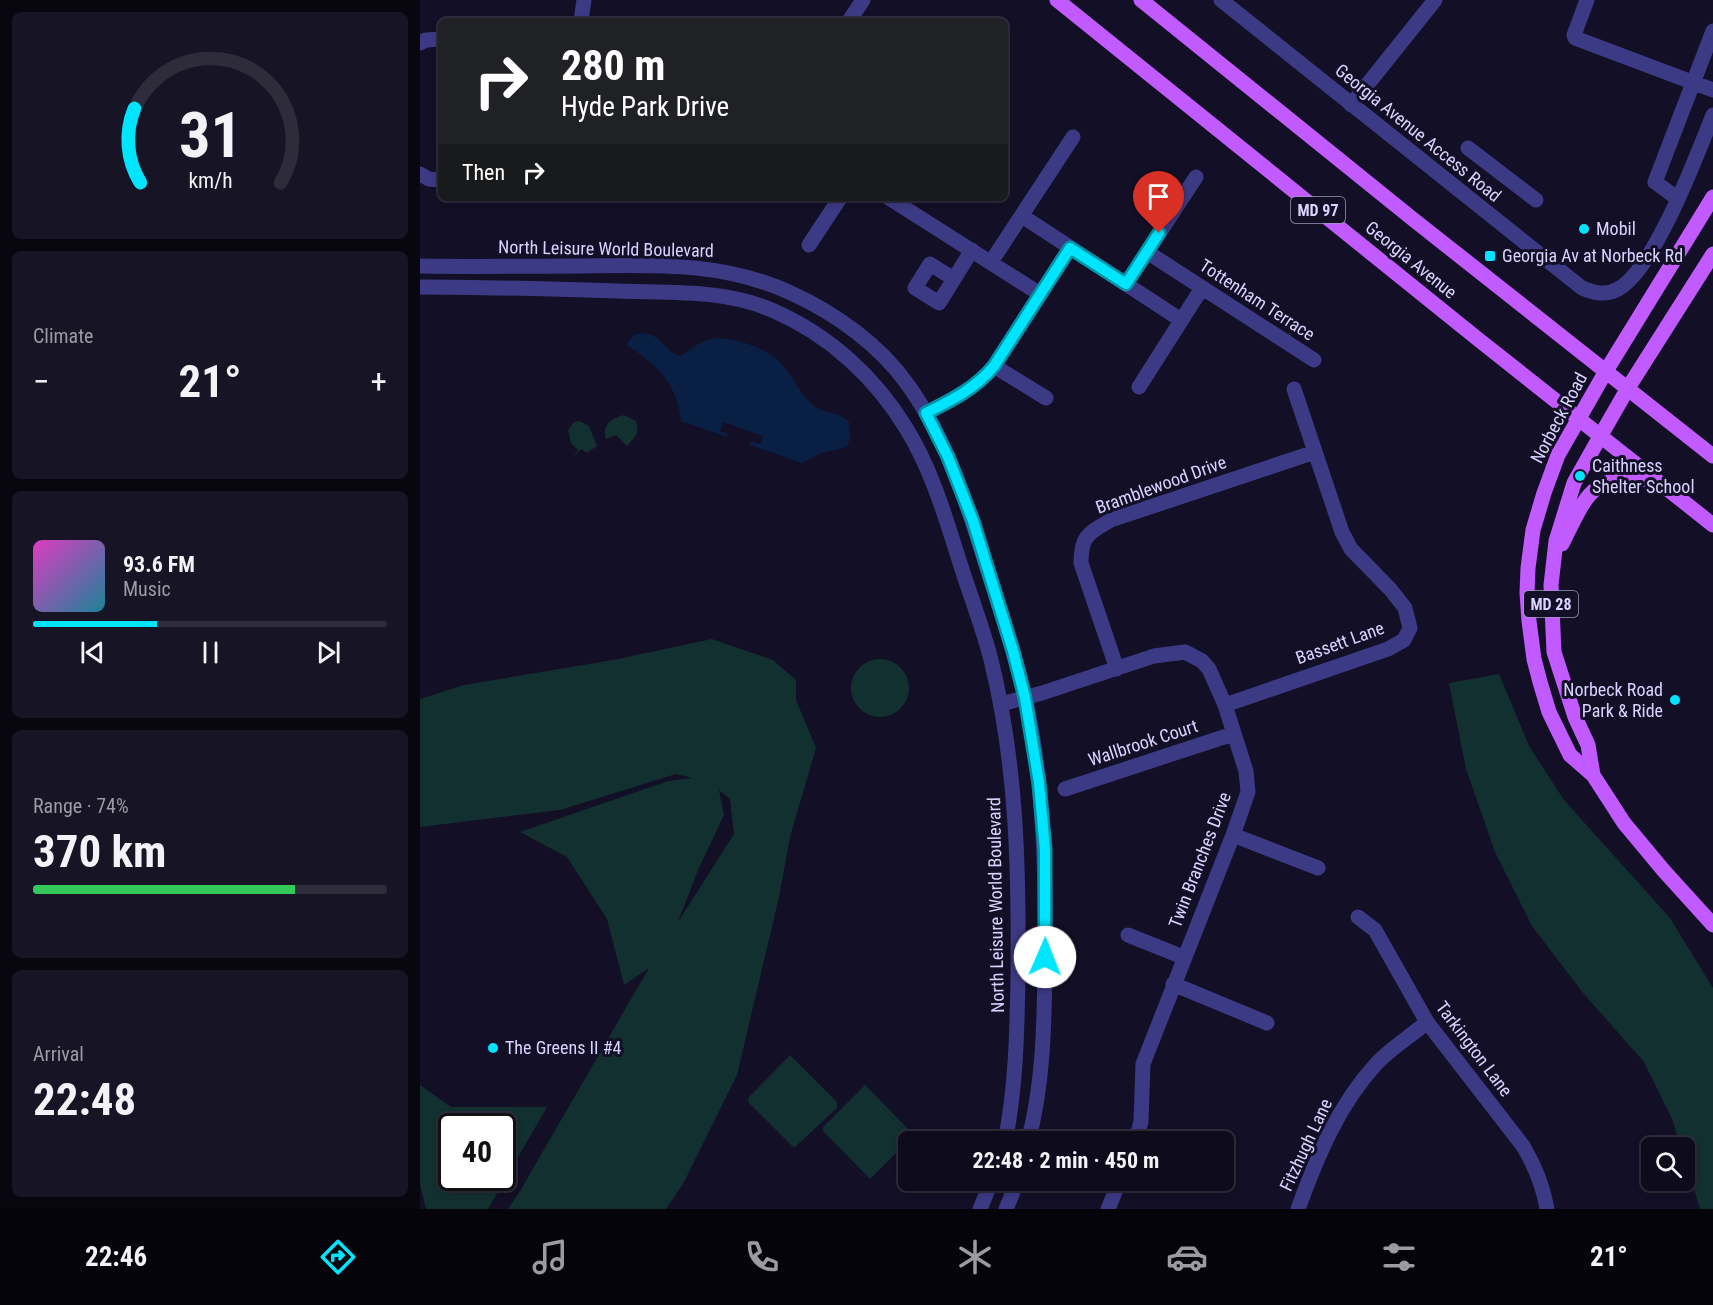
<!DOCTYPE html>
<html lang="en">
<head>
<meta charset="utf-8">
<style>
	:root { --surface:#0e0b1c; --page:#171425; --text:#f1f3f6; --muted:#9b9ba3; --line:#2e2b3b; --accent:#00e5ff }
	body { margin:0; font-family:"Roboto Condensed",sans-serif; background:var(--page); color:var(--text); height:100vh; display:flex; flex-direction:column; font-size:22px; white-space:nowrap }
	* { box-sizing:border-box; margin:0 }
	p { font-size:20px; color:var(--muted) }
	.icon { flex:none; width:33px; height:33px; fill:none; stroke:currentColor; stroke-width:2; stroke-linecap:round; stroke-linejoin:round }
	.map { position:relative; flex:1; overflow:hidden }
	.details { display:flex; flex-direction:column; gap:12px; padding:12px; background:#08060f; width:420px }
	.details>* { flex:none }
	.top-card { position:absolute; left:18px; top:18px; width:570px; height:183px; border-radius:9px; box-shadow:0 3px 9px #0003,0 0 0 2px var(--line); background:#202124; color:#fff; overflow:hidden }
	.buttons { position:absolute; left:1221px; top:1137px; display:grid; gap:12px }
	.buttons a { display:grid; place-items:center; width:54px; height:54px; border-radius:9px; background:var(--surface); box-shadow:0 3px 9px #0003,0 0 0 2px var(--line); font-size:30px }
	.speed { position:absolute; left:18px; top:1113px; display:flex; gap:12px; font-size:30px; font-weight:700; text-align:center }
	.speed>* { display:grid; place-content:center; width:78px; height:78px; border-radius:50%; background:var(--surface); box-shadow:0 3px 9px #0003,0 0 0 2px var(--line); line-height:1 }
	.speed .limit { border:3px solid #111; border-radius:9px; background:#fff; color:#111 }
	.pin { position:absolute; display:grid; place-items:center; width:51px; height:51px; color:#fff; margin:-62px -26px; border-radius:50% 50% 50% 0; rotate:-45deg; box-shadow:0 0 6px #0007 }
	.pin .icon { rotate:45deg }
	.me { position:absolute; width:66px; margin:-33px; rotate:1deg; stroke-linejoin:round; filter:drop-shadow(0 0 4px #0008) }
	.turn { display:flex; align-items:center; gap:21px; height:126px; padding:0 24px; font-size:27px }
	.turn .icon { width:78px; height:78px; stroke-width:2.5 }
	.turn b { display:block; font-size:42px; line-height:51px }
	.then { display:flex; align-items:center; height:57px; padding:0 24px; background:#0003; gap:12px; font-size:22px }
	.big { font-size:45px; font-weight:700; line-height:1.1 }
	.details .widget { flex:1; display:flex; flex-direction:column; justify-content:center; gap:9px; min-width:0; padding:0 21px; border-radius:9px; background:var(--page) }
	.details .dial { align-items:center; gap:0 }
	.dial svg { height:156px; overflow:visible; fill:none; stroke:var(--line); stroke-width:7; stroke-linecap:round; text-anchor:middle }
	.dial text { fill:var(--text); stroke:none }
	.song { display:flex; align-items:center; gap:18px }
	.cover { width:72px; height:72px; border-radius:9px; background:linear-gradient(135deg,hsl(310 70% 55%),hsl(190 70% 35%)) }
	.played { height:6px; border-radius:3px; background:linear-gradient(90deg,var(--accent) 35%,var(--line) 35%) }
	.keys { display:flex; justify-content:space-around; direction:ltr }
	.heat { display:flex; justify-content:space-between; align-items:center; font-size:33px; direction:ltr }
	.charge { height:9px; border-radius:4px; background:linear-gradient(90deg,#34c759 74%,var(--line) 0) }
	.trip { position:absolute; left:478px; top:1131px; width:336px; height:60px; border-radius:9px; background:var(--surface); box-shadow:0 3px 9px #0003,0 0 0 2px var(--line); font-weight:700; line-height:60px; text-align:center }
	.tabs { display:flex; height:96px; justify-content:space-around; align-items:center; background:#06040b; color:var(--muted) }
	.tabs .icon { width:42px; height:42px }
	.tabs .current { color:var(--accent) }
	.tabs b { font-size:27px; color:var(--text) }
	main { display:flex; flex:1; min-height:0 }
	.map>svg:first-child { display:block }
	.green { fill:#12302f; fill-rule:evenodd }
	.water { fill:#0a1f44 }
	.pier { fill:#130f26 }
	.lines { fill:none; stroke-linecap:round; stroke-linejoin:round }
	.minor { stroke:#3d3a85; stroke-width:15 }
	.tertiary { stroke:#3d3a85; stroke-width:15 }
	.primary { stroke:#c25bff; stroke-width:15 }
	.route-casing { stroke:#0095a6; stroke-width:15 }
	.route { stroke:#00e5ff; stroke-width:10 }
	.poi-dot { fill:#00e5ff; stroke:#130f26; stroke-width:2 }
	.labels { text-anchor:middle; stroke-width:6; stroke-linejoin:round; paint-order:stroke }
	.shield { fill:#130f26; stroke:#9e99be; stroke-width:1.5 }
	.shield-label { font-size:16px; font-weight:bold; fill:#d9d4ff }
	.street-label { font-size:18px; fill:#d9d4ff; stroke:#130f26 }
	.poi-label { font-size:18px; fill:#d9d4ff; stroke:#130f26; text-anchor:start }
</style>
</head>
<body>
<main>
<section class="details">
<div class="widget dial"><svg viewBox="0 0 100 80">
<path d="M14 69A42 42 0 1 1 86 69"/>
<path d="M14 69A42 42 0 0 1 11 31" stroke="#00e5ff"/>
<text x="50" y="56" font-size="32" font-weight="700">31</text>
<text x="50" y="72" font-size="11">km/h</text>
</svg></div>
<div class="widget"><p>Climate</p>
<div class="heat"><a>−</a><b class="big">21°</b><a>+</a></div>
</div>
<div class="widget">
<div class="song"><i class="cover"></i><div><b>93.6 FM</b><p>Music</p></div></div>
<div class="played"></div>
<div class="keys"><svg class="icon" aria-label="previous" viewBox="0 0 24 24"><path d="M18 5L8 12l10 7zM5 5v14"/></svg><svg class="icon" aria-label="pause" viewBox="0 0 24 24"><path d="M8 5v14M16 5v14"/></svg><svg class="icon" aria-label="next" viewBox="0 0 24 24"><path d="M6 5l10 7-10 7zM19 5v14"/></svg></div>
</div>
<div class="widget"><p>Range · 74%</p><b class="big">370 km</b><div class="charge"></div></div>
<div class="widget"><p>Arrival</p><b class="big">22:48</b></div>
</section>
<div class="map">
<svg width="1293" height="1209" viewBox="0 0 1293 1209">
	<rect width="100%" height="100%" fill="#130f26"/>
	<!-- green -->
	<path class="green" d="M204 415 216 421C220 433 215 438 207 446L196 435 186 439C181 425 192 418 204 415Z
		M160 421 169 426 177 446 167 453 161 449 153 458 158 450 151 443 148 430 154 422Z
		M292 639 353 660 376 680V700L396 748 370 837 359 897 317 1075 263 1184 246 1209H88L100 1191 229 968 204 985 187 919 147 857 100 832 248 781 272 778 256 774 140 810 0 827V699L44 685 193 660ZM299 790 310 799 314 834 258 922 278 870 304 815Z
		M431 688a29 29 0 1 1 58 0a29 29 0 1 1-58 0Z
		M1079 674 1109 746 1144 800 1250 918 1293 988V1209H1280L1265 1160 1264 1148 1261 1147 1252 1119 1224 1062 1163 993 1112 926 1075 852 1046 769 1029 683Z
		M370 1055 417 1102V1108L374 1148 329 1103 328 1098Z
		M0 1085 31 1107H127L68 1209H6L0 1184ZM32 1126H82V1178H32Z
		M445 1085 492 1133V1137L450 1179 403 1131V1127Z"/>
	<!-- water -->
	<path class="water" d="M225 333C241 335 246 352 260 356 270 351 277 343 288 340 308 334 347 348 361 363 373 376 379 393 392 404 403 414 418 411 429 422L430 438 427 447 401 453 382 463 261 421C257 384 238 365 208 346L207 343 214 335Z"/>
	<!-- pier -->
	<path class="pier" d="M303 422 343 436 340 444 331 441 329 445 307 437 308 434 300 431Z"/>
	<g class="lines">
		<!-- minor -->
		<path class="minor" d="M801 0 1162 288C1174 293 1186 296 1198 289 1234 270 1277 155 1293 115
			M1167 0 1154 35 1155 38 1293 90
			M161 21 164 0
			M429 21 443 0
			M0 43 6 40 21 39
			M931 105 1015 0
			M1048 148 1116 200
			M0 174 9 179 21 180
			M469 198 620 294
			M1258 199 1235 182 1293 31
			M602 216 761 320
			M389 245 420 198
			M727 252 894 360
			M571 262 653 137
			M534 279 510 264 495 288 519 303 552 250
			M706 284 776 177
			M574 366 626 398
			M719 387 782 288
			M506 413C532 400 556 388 574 366L650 248
			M697 669 661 563C661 535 669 533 691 520L895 452
			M581 704 622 693 734 656 765 652 782 661 789 669 805 705 826 771 828 792 813 835 723 1064 721 1122 715 1142
			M805 705 968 649 984 640 990 628 985 608 971 590 931 549 922 532 874 389
			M645 789 813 734
			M813 835 898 868
			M938 917 955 930 1007 1022 1103 1146C1115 1166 1123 1185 1127 1209
			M708 935 763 957
			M753 984 847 1023
			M688 1209 700 1180
			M878 1209C897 1157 918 1105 957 1063 971 1048 991 1036 1007 1022"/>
		<!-- tertiary -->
		<path class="tertiary" d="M0 266C53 267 105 266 158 266 231 265 302 261 371 293 415 313 460 345 488 385 526 438 547 503 566 565 580 609 595 653 605 697 625 788 626 880 625 972 624 1029 623 1086 608 1142
			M0 287C66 287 132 289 197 291 250 293 305 289 354 311 409 335 455 377 486 428 512 470 525 516 540 563 550 595 563 628 571 660 597 765 599 870 598 977 597 1032 596 1087 585 1142
			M560 1209 572 1180
			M586 1209 598 1180"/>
		<!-- primary -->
		<path class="primary" d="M637 0 1059 340 1293 525
			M721 0 994 220 1293 456
			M1293 197 1186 371 1138 455 1124 493 1113 530 1108 568 1107 593 1109 621 1114 659 1120 682 1129 712 1150 755 1173 775 1204 823 1244 871 1293 925
			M1142 544C1168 492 1172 472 1237 481
			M1173 775 1168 745 1155 717 1134 652 1131 585 1136 541 1154 483 1181 435 1208 388 1293 254"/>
	</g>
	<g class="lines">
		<!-- route casing -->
		<g class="route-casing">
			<path id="route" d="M625 957V850L619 783 605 698 593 651 553 521 528 457 506 413C532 400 556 388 574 366L650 248 706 284 739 233"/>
		</g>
		<!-- route -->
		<use href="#route" class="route"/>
	</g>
	<!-- markers -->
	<g class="poi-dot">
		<circle cx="1164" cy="229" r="6"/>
		<rect x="1064" y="250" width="12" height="12" rx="3"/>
		<circle cx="1160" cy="476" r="6"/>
		<circle cx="1255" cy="700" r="6"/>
		<circle cx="73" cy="1048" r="6"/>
	</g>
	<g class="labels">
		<!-- shield labels -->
		<g class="shield">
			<rect x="871" y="197" width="54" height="26" rx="4.5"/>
			<rect x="1104" y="591" width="54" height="26" rx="4.5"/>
		</g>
		<g class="shield-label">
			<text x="898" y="216">MD 97</text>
			<text x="1131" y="610">MD 28</text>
		</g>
		<!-- street labels -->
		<g class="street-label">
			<text transform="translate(998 133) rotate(39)" y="6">Georgia Avenue Access Road</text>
			<text transform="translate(186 249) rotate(1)" y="6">North Leisure World Boulevard</text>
			<text transform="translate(991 260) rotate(39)" y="6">Georgia Avenue</text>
			<text transform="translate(837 300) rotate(33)" y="6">Tottenham Terrace</text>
			<text transform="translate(1139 418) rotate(-62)" y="6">Norbeck Road</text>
			<text transform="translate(741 485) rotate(-20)" y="6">Bramblewood Drive</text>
			<text transform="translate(920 643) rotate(-20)" y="6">Bassett Lane</text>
			<text transform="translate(723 743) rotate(-18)" y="6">Wallbrook Court</text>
			<text transform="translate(780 860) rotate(-69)" y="6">Twin Branches Drive</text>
			<text transform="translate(576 905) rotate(-91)" y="6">North Leisure World Boulevard</text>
			<text transform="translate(1054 1049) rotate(53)" y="6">Tarkington Lane</text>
			<text transform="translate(886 1145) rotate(-65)" y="6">Fitzhugh Lane</text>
		</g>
		<!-- poi labels -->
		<g class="poi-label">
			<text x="1176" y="235">Mobil</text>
			<text x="1082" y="262">Georgia Av at Norbeck Rd</text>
			<text x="1172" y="472">Caithness<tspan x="1172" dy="21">Shelter School</tspan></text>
			<text x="1243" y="696" text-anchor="end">Norbeck Road<tspan x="1243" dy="21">Park &amp; Ride</tspan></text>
			<text x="85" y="1054">The Greens II #4</text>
		</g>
	</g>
</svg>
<div class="buttons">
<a><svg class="icon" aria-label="search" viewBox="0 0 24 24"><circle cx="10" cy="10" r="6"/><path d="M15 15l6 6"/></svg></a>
</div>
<div class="speed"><div class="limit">40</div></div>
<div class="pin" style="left:739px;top:233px;background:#d93025"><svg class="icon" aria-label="arrive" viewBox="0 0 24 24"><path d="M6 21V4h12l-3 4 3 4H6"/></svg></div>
<svg class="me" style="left:625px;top:957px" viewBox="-20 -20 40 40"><circle r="19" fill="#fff"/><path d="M0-13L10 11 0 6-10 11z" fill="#00e5ff"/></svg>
<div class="trip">22:48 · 2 min · 450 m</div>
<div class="top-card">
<div class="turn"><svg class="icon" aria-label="right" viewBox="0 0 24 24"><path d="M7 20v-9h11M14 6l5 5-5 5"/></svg><div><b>280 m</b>Hyde Park Drive</div></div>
<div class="then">Then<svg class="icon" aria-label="right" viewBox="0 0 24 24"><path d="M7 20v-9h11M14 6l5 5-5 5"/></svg></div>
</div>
</div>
</main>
<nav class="tabs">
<b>22:46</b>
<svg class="icon current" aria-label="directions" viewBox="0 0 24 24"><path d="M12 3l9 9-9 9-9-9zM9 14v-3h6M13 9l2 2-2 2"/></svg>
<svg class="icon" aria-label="music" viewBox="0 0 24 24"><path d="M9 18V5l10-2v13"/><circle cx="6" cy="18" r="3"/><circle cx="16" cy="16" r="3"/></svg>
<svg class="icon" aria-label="phone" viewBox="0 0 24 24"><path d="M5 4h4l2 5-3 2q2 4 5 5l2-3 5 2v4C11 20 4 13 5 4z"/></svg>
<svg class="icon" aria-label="climate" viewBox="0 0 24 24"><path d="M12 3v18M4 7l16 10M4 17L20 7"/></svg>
<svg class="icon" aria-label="car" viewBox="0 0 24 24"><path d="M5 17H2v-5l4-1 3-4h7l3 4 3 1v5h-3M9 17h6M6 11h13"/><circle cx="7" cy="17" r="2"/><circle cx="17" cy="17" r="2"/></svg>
<svg class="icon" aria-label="filters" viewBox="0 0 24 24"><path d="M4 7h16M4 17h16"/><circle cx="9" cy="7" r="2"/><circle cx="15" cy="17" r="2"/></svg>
<b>21°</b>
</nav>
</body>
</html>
